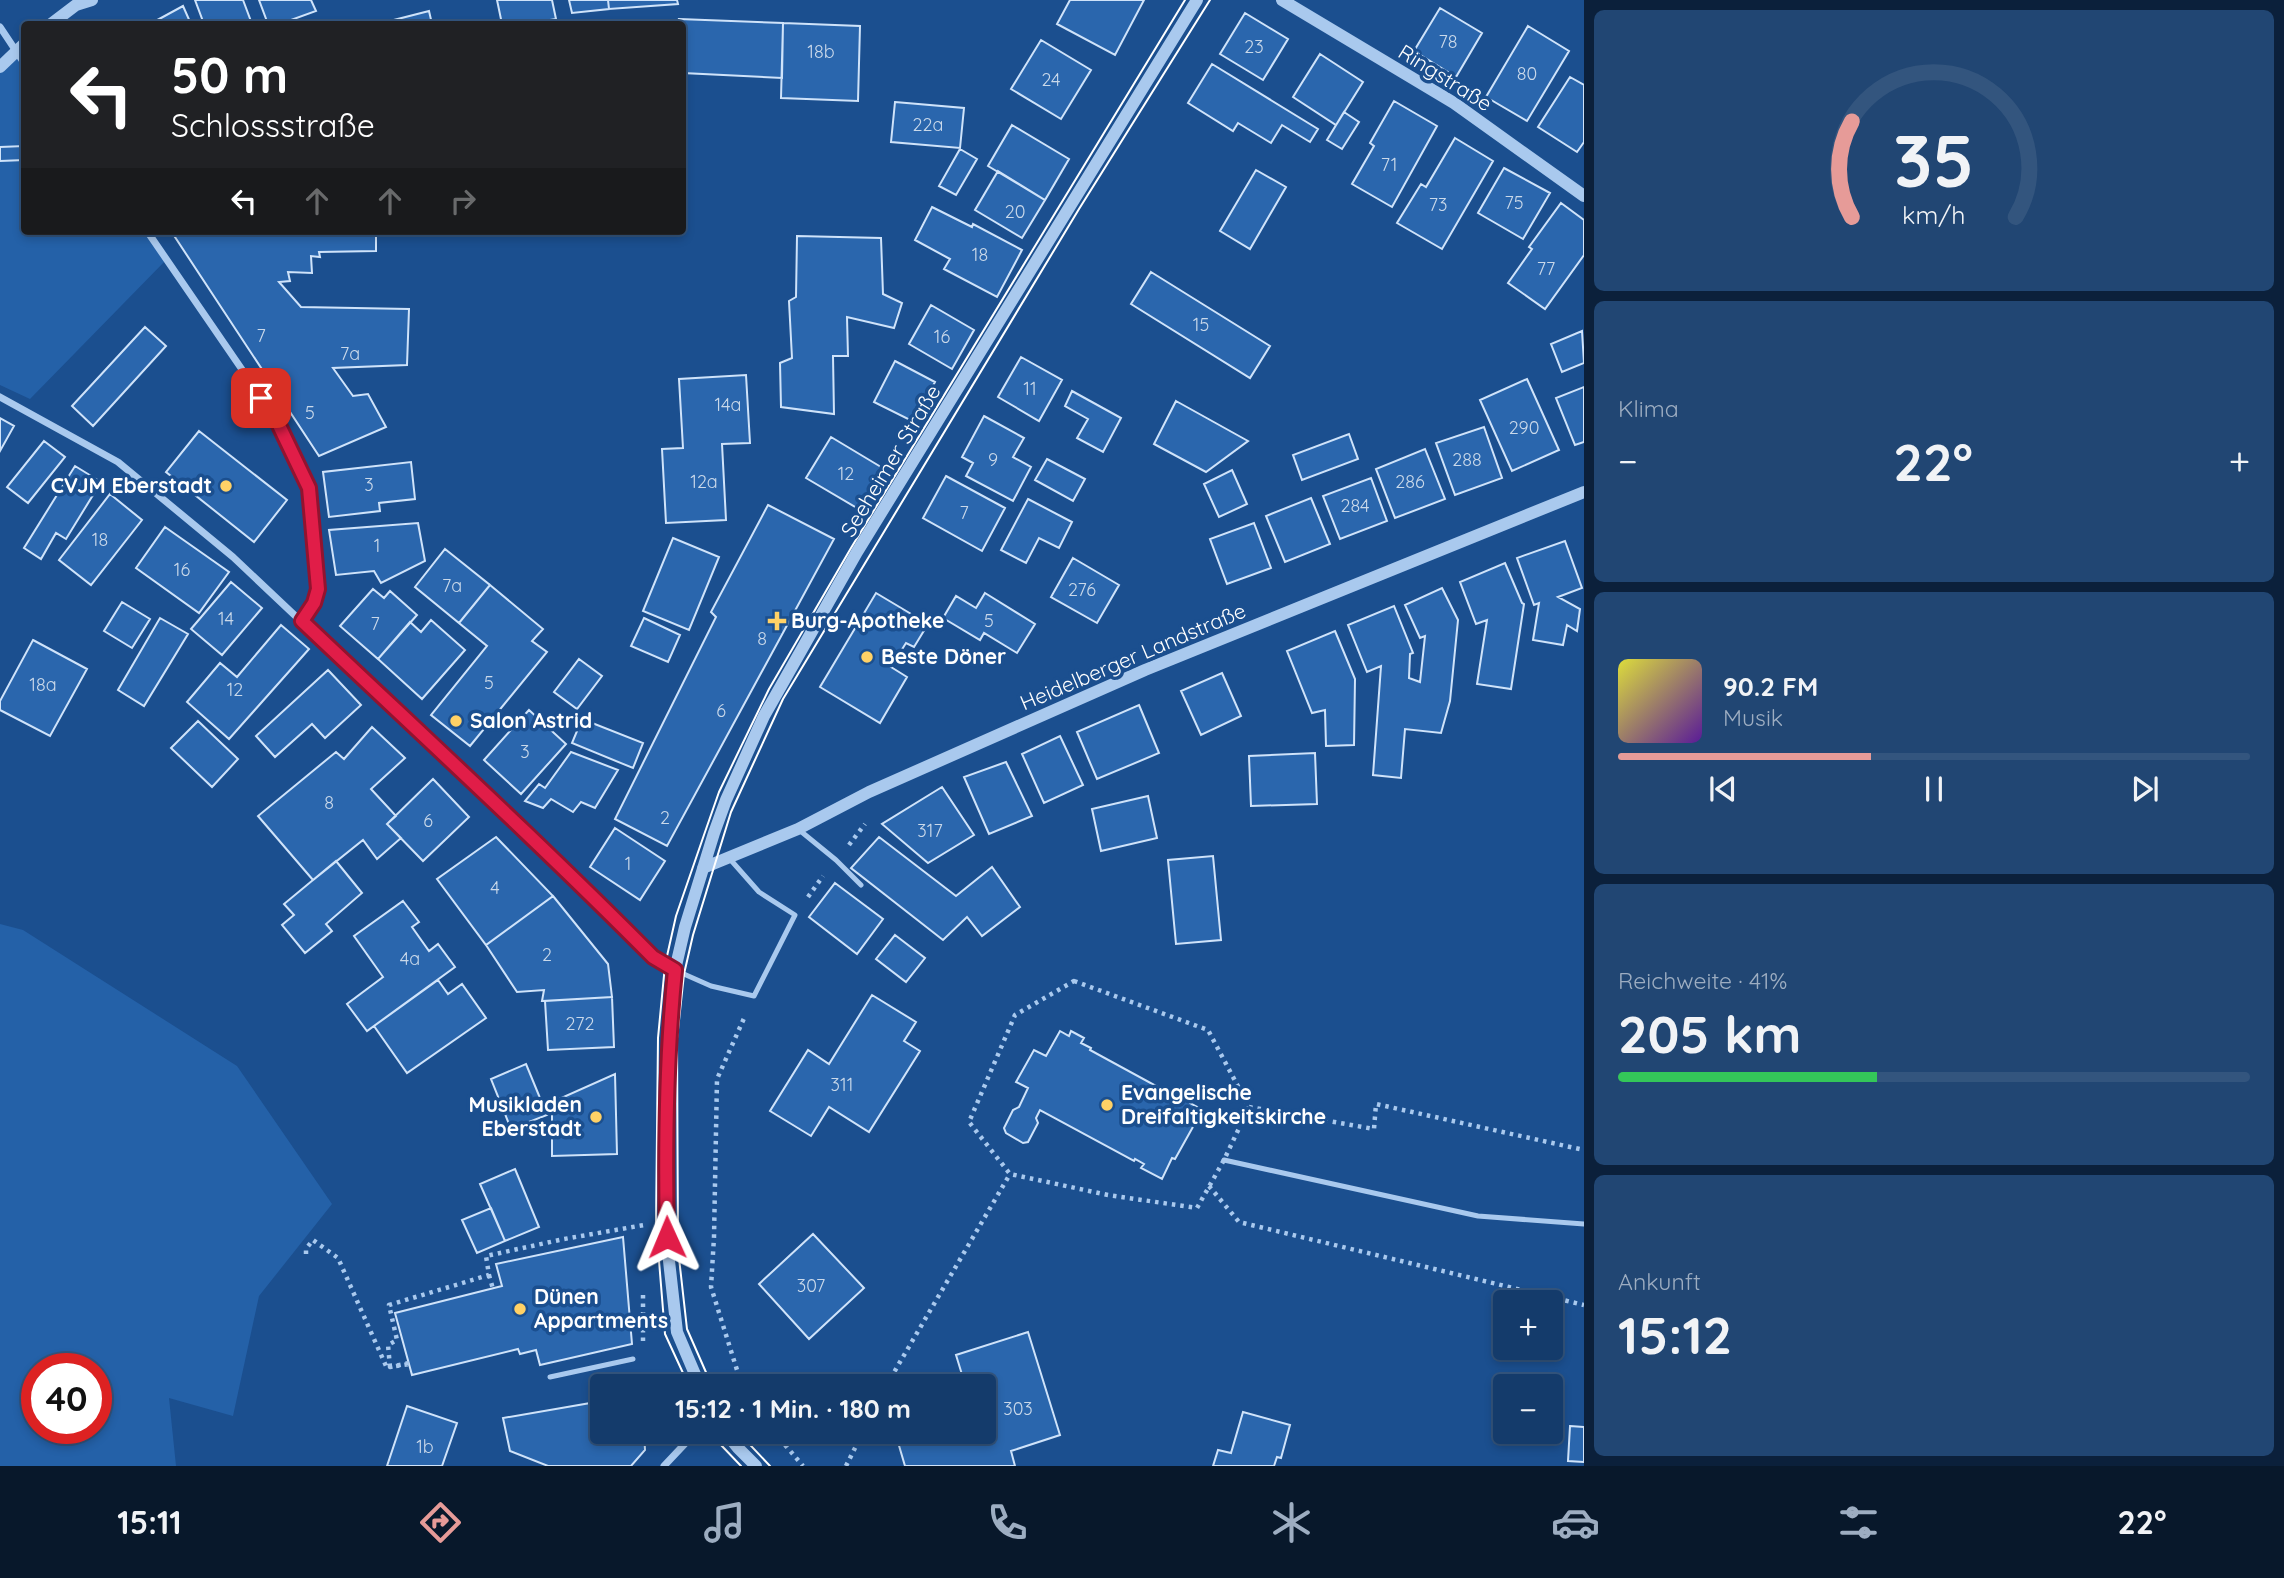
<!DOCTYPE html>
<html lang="de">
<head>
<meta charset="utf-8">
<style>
	:root { --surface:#143b6b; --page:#214673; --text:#f1f3f6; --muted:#9dadc1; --line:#33557e; --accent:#e69b98 }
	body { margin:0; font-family:Quicksand,sans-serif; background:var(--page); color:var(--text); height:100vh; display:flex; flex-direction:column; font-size:26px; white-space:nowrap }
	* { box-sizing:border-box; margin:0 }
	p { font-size:23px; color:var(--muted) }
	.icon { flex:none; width:38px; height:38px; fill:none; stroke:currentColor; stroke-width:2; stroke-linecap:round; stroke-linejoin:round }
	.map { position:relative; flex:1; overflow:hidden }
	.drawer { display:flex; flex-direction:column; gap:10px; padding:10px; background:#0b203b; width:700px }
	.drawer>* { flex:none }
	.guide { position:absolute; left:21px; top:21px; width:665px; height:214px; border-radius:7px; box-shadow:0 4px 10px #0003,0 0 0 2px var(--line); background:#202124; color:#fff; overflow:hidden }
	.fabs { position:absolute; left:1493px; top:1290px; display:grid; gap:14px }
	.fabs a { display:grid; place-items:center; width:70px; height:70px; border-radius:7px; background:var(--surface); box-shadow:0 4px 10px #0003,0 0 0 2px var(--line); font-size:35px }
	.speed { position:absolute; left:21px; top:1353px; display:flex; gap:14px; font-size:35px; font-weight:700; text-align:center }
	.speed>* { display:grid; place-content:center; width:91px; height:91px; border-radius:50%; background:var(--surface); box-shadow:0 4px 10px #0003,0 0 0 2px var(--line); line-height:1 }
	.speed .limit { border:10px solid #d22; background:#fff; color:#111 }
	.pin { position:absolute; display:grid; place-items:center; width:60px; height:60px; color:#fff; margin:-30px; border-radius:14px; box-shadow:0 4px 10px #0006 }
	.me { position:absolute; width:77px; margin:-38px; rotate:359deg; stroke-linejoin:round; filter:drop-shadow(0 0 5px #0008) }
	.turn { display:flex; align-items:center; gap:24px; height:147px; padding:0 35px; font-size:32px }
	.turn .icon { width:91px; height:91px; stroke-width:2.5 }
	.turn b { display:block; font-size:49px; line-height:60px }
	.lanes { display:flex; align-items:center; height:66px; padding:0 35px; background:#0003; justify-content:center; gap:35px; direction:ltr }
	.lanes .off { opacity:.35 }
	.big { font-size:52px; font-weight:700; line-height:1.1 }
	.drawer .widget { flex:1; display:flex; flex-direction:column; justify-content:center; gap:10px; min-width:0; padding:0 24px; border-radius:10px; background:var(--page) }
	.drawer .dial { align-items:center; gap:0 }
	.dial svg { height:182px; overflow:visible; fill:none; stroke:var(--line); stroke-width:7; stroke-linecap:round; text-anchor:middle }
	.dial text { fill:var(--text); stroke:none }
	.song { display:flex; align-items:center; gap:21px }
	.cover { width:84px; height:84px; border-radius:10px; background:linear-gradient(135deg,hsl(60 70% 55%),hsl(270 70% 35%)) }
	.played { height:7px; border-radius:4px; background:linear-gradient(90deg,var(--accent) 40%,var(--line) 40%) }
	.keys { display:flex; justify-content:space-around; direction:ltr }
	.heat { display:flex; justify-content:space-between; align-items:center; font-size:38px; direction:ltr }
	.charge { height:10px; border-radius:5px; background:linear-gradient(90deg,#34c759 41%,var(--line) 0) }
	.trip { position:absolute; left:590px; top:1374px; width:406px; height:70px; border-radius:7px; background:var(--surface); box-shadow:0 4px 10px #0003,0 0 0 2px var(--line); font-weight:700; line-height:70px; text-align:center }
	.tabs { display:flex; height:112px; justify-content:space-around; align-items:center; background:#08182b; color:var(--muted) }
	.tabs .icon { width:49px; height:49px }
	.tabs .selected { color:var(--accent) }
	.tabs b { font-size:32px; color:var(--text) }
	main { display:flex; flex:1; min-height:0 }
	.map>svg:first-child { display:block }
	.green { fill:#2461a8; fill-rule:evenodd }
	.building { fill:#2a66ad; stroke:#cfe3fa; stroke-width:2 }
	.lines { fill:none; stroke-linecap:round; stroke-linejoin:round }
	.path { stroke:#a9c9ee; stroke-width:4.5; stroke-dasharray:3.5 5; stroke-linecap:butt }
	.service { stroke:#a9c9ee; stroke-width:5 }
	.minor { stroke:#a9c9ee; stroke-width:7 }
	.tertiary { stroke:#a9c9ee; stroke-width:12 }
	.tram { stroke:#fff; stroke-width:2 }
	.route-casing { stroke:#92132f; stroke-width:18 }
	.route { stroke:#e11d48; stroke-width:12 }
	.poi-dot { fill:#ffd166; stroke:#1b4f8f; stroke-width:2.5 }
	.labels { text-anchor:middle; stroke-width:7; stroke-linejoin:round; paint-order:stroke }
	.number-label { font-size:18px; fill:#cad9ea }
	.street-label { font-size:21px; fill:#fff; stroke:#1b4f8f }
	.poi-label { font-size:21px; font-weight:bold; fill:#fff; stroke:#1b4f8f; text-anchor:start }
</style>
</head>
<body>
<main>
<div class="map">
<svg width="1584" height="1466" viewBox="0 0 1584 1466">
	<rect width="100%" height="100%" fill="#1b4f8f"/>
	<!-- green -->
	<path class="green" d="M15 51 24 63V231H147L166 260 30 399 0 385V67Z
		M0 924 23 930 237 1066 332 1204 259 1296 233 1416 169 1398 176 1466H0ZM96 1368V1428H37V1368Z"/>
	<!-- building -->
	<path class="building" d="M195 0H243L252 24H204Z
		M259 0H311L316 11 280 24H268Z
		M497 0H552L556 19 526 24H502Z
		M569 0H608L609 9 572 13Z
		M608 0H677L678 4 609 9Z
		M1070 0H1144L1115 55 1057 24Z
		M183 6 191 24H150Z
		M1440 8 1482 33 1456 77 1414 51Z
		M429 11 432 24H387L386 22Z
		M1245 13 1288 39 1263 80 1220 54Z
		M679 19 783 23 782 78 683 73 682 24H680Z
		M783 23 860 26 858 101 781 98Z
		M1528 26 1569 51 1527 121 1486 97Z
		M1041 40 1091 70 1061 119 1011 89Z
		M1320 54 1363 82 1336 125 1293 97Z
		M1212 64 1318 129 1310 142 1282 125 1271 143 1238 123 1233 131 1188 103Z
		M1570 77 1584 85V142L1577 152 1538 127Z
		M1394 101 1437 126 1392 207 1352 184 1374 146 1370 143Z
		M895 102 964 108 960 148 891 142Z
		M1344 112 1359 122 1342 149 1327 140Z
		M1012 125 1069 159 1045 200 988 166Z
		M1455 138 1493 161 1442 249 1397 223 1421 184 1426 187Z
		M24 146V160L0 161V147Z
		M960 149 977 159 956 195 939 186Z
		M1504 168 1550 193 1523 239 1478 213Z
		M1256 170 1286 187 1250 249 1220 231Z
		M998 171 1045 200 1022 238 975 210Z
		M1561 203 1584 220V255L1545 309 1508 283 1532 249 1529 247Z
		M932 207 972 227 973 224 1022 250 997 297 944 269 950 259 915 240Z
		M171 231H376V251L319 252 320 257 311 256 312 273 288 272 290 281 279 282 301 307 409 309 407 365 333 368 353 396 368 394 386 427 319 456Z
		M511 231H591V234H511Z
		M797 236 881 238 883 294 902 303 894 328 847 317 848 356H833L834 414 781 407 780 363 792 358 789 301 796 297Z
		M1151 272 1270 346 1250 378 1131 304Z
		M931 305 974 330 952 369 909 344Z
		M145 327 166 346 93 426 72 406Z
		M1582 331 1584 363 1562 372 1551 344Z
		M1021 357 1062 380 1039 421 998 397Z
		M895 361 935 382 914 422 874 402Z
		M746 375 750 443 722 444 726 520 666 523 662 449 683 448 679 379Z
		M1527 379 1559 450 1512 471 1480 400Z
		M1584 387V442L1575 445 1556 398Z
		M1072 391 1121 418 1103 452 1077 438 1088 419 1065 406Z
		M1176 401 1248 441 1206 472 1154 444Z
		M984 416 1024 438 1013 457 1031 467 1013 501 966 476 973 463 962 457Z
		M0 418 14 426 0 451Z
		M1484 427 1502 478 1455 495 1436 443Z
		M199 431 287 500 254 542 166 472Z
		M1349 434 1358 459 1302 480 1293 455Z
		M831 437 886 470 862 511 806 478Z
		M44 441 65 457 28 503 7 487Z
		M1425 449 1445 499 1395 518 1376 469Z
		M1047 459 1085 479 1073 501 1035 480Z
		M411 462 415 499 379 503 380 511 329 517 323 472Z
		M75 466 101 482 66 539 56 533 41 559 24 548Z
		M1232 470 1247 504 1219 517 1204 484Z
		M946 476 1005 508 982 551 923 518Z
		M1371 478 1387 521 1340 539 1323 496Z
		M110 494 142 520 91 585 59 560Z
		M1311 498 1330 544 1285 562 1266 516Z
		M1028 499 1072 522 1059 548 1039 538 1026 563 1001 550Z
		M768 505 834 539 667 846 615 819 716 617 711 612Z
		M418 523 425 561 381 583 374 571 336 575 329 530Z
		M1254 523 1271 568 1227 584 1210 539Z
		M165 527 229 572 199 613 136 568Z
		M673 538 719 557 689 630 643 611Z
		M1565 541 1582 588 1558 597 1580 609 1577 631 1567 625 1563 645 1533 640 1539 603 1534 605 1517 558Z
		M445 549 490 585 459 623 415 587Z
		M1073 558 1119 585 1097 623 1051 597Z
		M1505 563 1522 603 1524 604 1511 689 1477 684 1487 620 1476 624 1460 582Z
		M231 582 262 608 222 655 191 629Z
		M490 585 543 629 532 641 547 652 470 746 431 715 487 646 459 623Z
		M1442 588 1458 620 1450 701 1441 733 1405 729 1401 778 1373 775 1381 666 1367 672 1348 625 1394 606 1413 653 1410 654 1409 678 1420 682 1425 636 1420 638 1405 605Z
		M373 589 384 598 390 591 417 615 378 659 340 626Z
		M876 593 928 624 914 647 906 643 891 667 907 677 880 723 820 687Z
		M985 593 1035 624 1017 653 984 633 980 640 943 618 956 596 976 608Z
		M122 602 150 619 132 648 104 631Z
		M160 618 188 634 144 706 118 690Z
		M644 618 680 635 668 662 631 646Z
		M431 620 465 650 422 699 378 659 410 622 421 632Z
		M281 625 309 649 229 739 187 702 220 663 237 677Z
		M1335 631 1355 679 1354 745 1326 746 1325 710 1312 713 1287 651Z
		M33 640 87 669 50 736 0 710V701Z
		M579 659 602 676 577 709 554 692Z
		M328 670 361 705 325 738 312 724 275 757 256 736Z
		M1222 673 1241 716 1201 735 1181 691Z
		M1139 705 1159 753 1097 779 1077 732Z
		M529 710 566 744 521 794 484 760Z
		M582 719 643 743 633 768 572 743Z
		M198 721 238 759 212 787 171 748Z
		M372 727 405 758 371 789 396 816 387 824 401 838 377 859 363 840 313 880 258 816 336 752 344 759Z
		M1060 736 1083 785 1044 803 1022 754Z
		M571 752 618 770 595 808 581 802 573 812 551 799 543 808 525 801 539 784 545 788Z
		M1315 753 1317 804 1251 806 1249 756Z
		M1006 762 1032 816 989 834 964 777Z
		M433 779 469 817 423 861 387 824Z
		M942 787 974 835 928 863 882 824Z
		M1148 796 1157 838 1101 851 1092 809Z
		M615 828 665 861 640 900 590 867Z
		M496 837 553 896 486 945 437 879Z
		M879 837 956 896 992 867 1020 907 982 936 967 917 943 940 851 868Z
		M1213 856 1221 940 1176 944 1168 860Z
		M336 861 362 893 326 924 332 931 305 953 282 925 294 915 284 904Z
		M835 883 883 919 857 954 809 917Z
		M553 896 608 964 612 997 542 1001 544 990 517 992 486 945Z
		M403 901 419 922 412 927 429 951 438 944 455 967 367 1031 347 1004 383 977 354 936Z
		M895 935 925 958 906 982 876 959Z
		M438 980 448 994 462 984 486 1018 407 1073 374 1026Z
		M872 995 916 1022 904 1041 920 1051 869 1132 829 1107 811 1136 770 1111 808 1050 829 1064Z
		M612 997 614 1047 548 1050 545 1001Z
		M1060 1031 1069 1036 1071 1031 1084 1038 1081 1043 1091 1048 1090 1050 1167 1092 1168 1091 1177 1096 1180 1090 1192 1097 1190 1103 1199 1108 1191 1124 1194 1125 1175 1159 1172 1158 1162 1179 1141 1168 1144 1164 1135 1159 1134 1161 1040 1110 1036 1118 1038 1123 1028 1142 1023 1143 1006 1133 1004 1128 1013 1110 1019 1107 1028 1088 1016 1082 1034 1050 1046 1056Z
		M526 1064 547 1115 511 1129 491 1079Z
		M615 1074 617 1154 552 1156V1109L563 1108 559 1099Z
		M515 1169 539 1227 505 1241 480 1184Z
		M491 1208 505 1241 477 1253 462 1220Z
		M813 1234 864 1288 809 1339 759 1284Z
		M623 1237 632 1344 540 1365 536 1350 520 1354 518 1349 412 1375 395 1313 502 1286 496 1264Z
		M1028 1332 1060 1435 1011 1451 1015 1466H905L895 1432H984V1386H947L964 1381 956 1355Z
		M602 1401V1432H644L645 1450 631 1466H548L510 1451 503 1418Z
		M407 1406 457 1423 442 1466H387Z
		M1243 1412 1290 1425 1281 1458 1277 1457 1274 1466H1213L1218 1450 1231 1453Z
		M1570 1426 1584 1427V1462L1568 1461Z"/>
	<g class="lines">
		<!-- path -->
		<path class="path" d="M849 845 865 824
			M808 897 823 876
			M1074 981 1208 1030 1249 1107 1224 1160 1197 1208 1108 1195 1010 1174 969 1122 1015 1015Z
			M1249 1107 1374 1129 1376 1104 1584 1150
			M1209 1186 1239 1222 1584 1305
			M306 1254V1249L313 1240 338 1258 386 1366 389 1367
			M489 1275 493 1289
			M643 1341V1290
			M409 1363 390 1367 409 1364
			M390 1367 388 1345 397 1340 389 1305 489 1275 486 1256 564 1239 644 1225
			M646 1374 650 1386
			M742 1386 711 1287 714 1237 717 1079 745 1016
			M886 1386 1010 1174
			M774 1432 803 1466
			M846 1466 863 1432"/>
		<!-- service -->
		<path class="service" d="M798 829 836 860 861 885
			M677 971 711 986 754 996 795 915 759 892 729 858
			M1224 1160 1478 1216 1584 1224
			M550 1377 633 1359"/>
		<!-- minor -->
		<path class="minor" d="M0 27 24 63
			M147 231 276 419 309 488 318 589 314 602 302 621
			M0 397 118 462 233 557 446 758 498 804 653 957 675 970
			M664 1466 696 1432"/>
		<!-- tertiary -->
		<path class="tertiary" d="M1282 0 1454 103 1584 196
			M51 24 76 5 92 0
			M0 67 24 44
			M703 868 798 829 869 792 1145 670 1584 492
			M700 1386 677 1332 668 1252 666 1105 668 1038 675 970 685 927 714 833 726 800 764 716 857 552 1197 0
			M725 1432 738 1448 756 1466"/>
		<!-- tram -->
		<path class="tram" d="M689 1386 665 1334 656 1224 658 1038 665 965 676 916 705 832 719 792 769 689 851 548 1185 0
			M712 1386 687 1329 678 1249 677 1039 684 974 693 935 731 812 783 699 1079 209 1210 0
			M712 1432 720 1444 741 1466
			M738 1432 770 1466"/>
	</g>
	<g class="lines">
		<!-- route casing -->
		<g class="route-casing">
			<path id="route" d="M261 398 276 419 309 488 318 589 314 603 302 621C420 733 539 842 653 957L675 970C666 1059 665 1147 667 1237"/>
		</g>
		<!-- route -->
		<use href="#route" class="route"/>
	</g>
	<!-- markers -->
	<g class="poi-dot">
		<circle cx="226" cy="486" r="7"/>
		<path d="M773.5 610.5h7v7h7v7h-7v7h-7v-7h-7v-7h7z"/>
		<circle cx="867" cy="657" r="7"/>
		<circle cx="456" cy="721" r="7"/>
		<circle cx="1107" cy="1105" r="7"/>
		<circle cx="596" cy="1117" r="7"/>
		<circle cx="520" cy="1309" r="7"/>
	</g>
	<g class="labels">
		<!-- number labels -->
		<g class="number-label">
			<text x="1448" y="48">78</text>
			<text x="1254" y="53">23</text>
			<text x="821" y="58">18b</text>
			<text x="1527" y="80">80</text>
			<text x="1051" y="86">24</text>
			<text x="928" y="131">22a</text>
			<text x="1389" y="171">71</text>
			<text x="1514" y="209">75</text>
			<text x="1438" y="211">73</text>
			<text x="1015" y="218">20</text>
			<text x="980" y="261">18</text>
			<text x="1546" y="275">77</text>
			<text x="1201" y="331">15</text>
			<text x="261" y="342">7</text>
			<text x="942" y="343">16</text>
			<text x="350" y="360">7a</text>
			<text x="1030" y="395">11</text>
			<text x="728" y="411">14a</text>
			<text x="310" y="419">5</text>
			<text x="1524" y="434">290</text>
			<text x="993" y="466">9</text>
			<text x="1467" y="466">288</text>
			<text x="846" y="480">12</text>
			<text x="704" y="488">12a</text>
			<text x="1410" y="488">286</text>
			<text x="369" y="491">3</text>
			<text x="1355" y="512">284</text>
			<text x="964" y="519">7</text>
			<text x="100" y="546">18</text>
			<text x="377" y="552">1</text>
			<text x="182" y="576">16</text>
			<text x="452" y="592">7a</text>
			<text x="1082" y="596">276</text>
			<text x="226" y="625">14</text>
			<text x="989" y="627">5</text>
			<text x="375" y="630">7</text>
			<text x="762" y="645">8</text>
			<text x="489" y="689">5</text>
			<text x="43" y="691">18a</text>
			<text x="235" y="696">12</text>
			<text x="721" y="717">6</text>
			<text x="525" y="758">3</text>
			<text x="329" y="809">8</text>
			<text x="665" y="824">2</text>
			<text x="428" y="827">6</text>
			<text x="930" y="837">317</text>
			<text x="628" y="870">1</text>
			<text x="495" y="894">4</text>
			<text x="547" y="961">2</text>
			<text x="410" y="965">4a</text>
			<text x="580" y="1030">272</text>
			<text x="842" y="1091">311</text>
			<text x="811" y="1292">307</text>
			<text x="1018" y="1415">303</text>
			<text x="425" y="1453">1b</text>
		</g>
		<!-- street labels -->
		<g class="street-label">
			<text transform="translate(1445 78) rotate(32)" y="7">Ringstraße</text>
			<text transform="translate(891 461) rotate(-59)" y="7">Seeheimer Straße</text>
			<text transform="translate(1133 657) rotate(-23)" y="7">Heidelberger Landstraße</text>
		</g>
		<!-- poi labels -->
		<g class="poi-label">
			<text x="212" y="493" text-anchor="end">CVJM Eberstadt</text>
			<text x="791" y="628">Burg-Apotheke</text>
			<text x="881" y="664">Beste Döner</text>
			<text x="470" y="728">Salon Astrid</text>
			<text x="1121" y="1100">Evangelische<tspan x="1121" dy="24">Dreifaltigkeitskirche</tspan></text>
			<text x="582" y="1112" text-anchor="end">Musikladen<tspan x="582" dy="24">Eberstadt</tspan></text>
			<text x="534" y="1304">Dünen<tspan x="534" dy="24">Appartments</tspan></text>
		</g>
	</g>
</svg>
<div class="fabs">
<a>+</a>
<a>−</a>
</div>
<div class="speed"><div class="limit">40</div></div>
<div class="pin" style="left:261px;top:398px;background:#d93025"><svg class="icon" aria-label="arrive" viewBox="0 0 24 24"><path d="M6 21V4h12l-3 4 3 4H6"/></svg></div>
<svg class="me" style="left:667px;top:1237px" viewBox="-20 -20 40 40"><path d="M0-17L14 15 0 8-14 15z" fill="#e11d48" stroke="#fff" stroke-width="4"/></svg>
<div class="trip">15:12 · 1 Min. · 180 m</div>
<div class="guide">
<div class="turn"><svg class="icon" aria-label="left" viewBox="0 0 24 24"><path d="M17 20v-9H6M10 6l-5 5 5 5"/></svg><div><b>50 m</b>Schlossstraße</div></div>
<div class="lanes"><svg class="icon" aria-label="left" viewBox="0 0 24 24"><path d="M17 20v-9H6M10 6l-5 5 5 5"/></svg><svg class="icon off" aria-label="ahead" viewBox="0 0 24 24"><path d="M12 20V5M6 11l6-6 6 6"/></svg><svg class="icon off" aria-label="ahead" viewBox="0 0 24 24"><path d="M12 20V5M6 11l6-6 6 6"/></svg><svg class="icon off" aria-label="right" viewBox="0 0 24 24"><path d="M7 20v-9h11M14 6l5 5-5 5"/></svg></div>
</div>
</div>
<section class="drawer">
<div class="widget dial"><svg viewBox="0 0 100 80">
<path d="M14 69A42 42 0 1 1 86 69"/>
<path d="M14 69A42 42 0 0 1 14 27" stroke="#e69b98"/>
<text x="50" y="56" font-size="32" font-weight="700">35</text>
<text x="50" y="72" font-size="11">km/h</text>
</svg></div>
<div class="widget"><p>Klima</p>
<div class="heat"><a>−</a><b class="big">22°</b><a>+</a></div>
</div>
<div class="widget">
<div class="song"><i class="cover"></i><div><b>90.2 FM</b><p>Musik</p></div></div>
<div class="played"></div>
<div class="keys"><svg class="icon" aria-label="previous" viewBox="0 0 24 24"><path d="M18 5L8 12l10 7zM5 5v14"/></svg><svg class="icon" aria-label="pause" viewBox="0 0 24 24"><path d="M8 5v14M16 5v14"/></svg><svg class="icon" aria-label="next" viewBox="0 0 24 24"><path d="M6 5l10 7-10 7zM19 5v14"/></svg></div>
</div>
<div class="widget"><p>Reichweite · 41%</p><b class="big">205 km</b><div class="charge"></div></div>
<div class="widget"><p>Ankunft</p><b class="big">15:12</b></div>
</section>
</main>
<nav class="tabs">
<b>15:11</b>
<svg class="icon selected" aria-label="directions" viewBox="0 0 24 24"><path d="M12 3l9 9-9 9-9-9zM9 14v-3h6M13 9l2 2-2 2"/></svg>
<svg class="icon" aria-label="music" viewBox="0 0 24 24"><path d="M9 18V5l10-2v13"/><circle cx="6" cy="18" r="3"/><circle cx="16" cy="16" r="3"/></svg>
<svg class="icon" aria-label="phone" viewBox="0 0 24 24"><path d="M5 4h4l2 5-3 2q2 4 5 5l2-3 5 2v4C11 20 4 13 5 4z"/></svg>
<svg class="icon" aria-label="climate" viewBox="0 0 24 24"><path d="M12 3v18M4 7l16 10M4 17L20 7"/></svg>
<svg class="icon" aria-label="car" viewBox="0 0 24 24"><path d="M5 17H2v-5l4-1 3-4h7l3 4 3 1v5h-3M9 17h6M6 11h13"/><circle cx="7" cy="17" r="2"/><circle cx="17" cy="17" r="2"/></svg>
<svg class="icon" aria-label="filters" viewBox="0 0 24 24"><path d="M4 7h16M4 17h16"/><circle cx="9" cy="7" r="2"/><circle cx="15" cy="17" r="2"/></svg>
<b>22°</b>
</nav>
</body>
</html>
